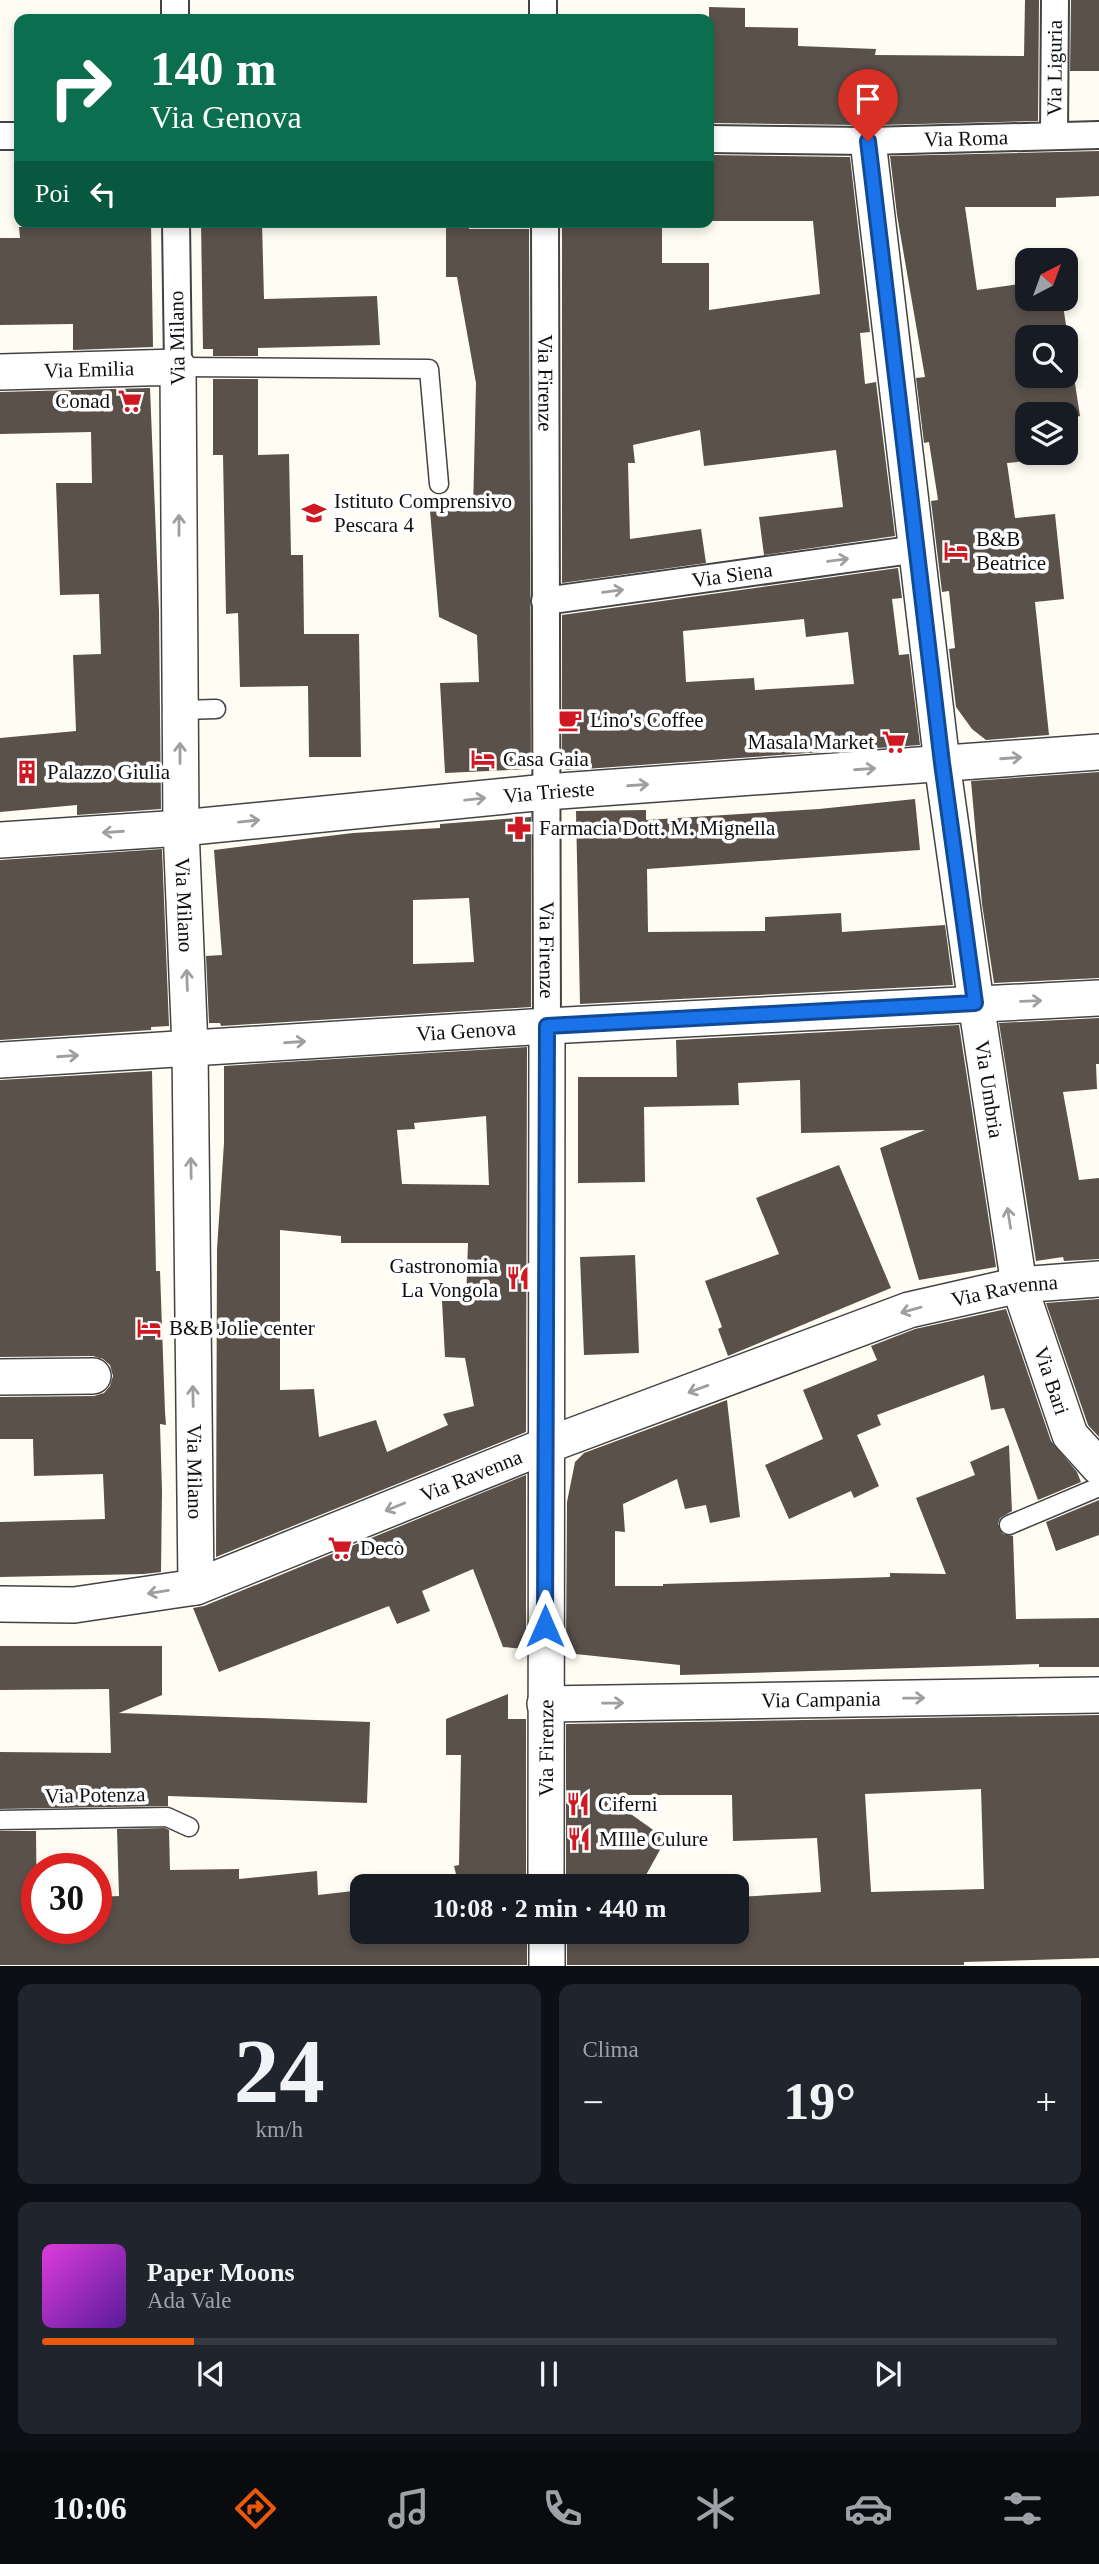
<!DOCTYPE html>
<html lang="it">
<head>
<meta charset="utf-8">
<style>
	:root { --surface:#171b24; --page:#20242c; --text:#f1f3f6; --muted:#9ea1a6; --line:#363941; --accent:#ea580c }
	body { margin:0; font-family:"Times New Roman",serif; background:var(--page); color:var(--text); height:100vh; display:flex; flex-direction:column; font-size:26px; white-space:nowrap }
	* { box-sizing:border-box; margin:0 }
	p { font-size:23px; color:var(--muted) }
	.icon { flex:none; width:38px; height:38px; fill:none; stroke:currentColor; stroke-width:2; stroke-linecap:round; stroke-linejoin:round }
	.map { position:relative; height:1966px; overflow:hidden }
	.details { display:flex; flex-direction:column; gap:18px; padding:18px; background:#0d0f14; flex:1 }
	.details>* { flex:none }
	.hud { position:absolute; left:14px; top:14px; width:700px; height:214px; border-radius:14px; box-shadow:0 4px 10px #0003; background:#0b6e4f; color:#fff; overflow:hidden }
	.needle { width:46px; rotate:41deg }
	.controls { position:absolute; left:1015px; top:248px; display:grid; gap:14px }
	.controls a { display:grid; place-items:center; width:63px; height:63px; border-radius:14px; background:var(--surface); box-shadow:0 4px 10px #0003; font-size:35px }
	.speed { position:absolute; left:21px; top:1853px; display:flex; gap:14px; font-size:35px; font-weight:700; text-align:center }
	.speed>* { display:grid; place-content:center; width:91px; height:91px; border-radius:50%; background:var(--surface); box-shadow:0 4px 10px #0003; line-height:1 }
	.speed .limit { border:10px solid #d22; background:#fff; color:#111 }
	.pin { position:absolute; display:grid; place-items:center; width:60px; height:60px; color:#fff; margin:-72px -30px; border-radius:50% 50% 50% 0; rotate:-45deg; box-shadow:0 0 7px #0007 }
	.pin .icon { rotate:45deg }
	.me { position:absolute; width:77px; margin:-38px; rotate:0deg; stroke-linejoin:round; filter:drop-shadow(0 0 5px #0008) }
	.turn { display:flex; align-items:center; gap:24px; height:147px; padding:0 21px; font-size:32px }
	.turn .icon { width:91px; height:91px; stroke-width:2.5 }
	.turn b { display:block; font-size:49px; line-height:60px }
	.then { display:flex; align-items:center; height:66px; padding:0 21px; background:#0003; gap:14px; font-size:26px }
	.big { font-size:52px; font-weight:700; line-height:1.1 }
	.details .widget { flex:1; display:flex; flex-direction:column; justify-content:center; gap:10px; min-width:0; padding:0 24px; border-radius:14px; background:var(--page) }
	.details .dial { align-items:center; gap:0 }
	.dial b { font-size:91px; line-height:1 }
	.song { display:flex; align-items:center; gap:21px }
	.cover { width:84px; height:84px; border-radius:10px; background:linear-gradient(135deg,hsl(300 70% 55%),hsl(270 70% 35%)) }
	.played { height:7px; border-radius:4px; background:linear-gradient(90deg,var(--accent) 15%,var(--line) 15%) }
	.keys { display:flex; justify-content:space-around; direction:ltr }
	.heat { display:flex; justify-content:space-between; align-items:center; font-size:38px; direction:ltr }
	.details .tiles { flex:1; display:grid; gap:18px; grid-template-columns:1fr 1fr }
	.widget:last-child { grid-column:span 2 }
	.trip { position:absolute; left:350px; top:1874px; width:399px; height:70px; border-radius:14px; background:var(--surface); box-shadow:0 4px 10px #0003; font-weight:700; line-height:70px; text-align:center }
	.menu { display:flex; height:112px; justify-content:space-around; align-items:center; background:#090b0e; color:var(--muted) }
	.menu .icon { width:49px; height:49px }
	.menu .current { color:var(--accent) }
	.menu b { font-size:32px; color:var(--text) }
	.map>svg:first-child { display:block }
	.building { fill:#5a514b; fill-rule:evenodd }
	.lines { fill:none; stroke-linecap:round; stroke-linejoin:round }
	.service-casing { stroke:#434343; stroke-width:21 }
	.pedestrian-casing { stroke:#434343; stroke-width:30 }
	.minor-casing { stroke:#434343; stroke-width:38 }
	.service { stroke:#fff; stroke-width:18 }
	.pedestrian { stroke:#fff; stroke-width:26 }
	.minor { stroke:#fff; stroke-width:35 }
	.oneway { stroke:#9f9f9f }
	.route-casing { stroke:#114b97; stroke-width:18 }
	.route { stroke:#1a73e8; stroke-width:12 }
	.labels { text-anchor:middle; stroke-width:7; stroke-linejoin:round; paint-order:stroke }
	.street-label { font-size:21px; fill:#101010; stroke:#fff }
	.poi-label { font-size:21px; fill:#101010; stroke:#fff; text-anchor:start }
</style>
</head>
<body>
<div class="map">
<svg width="1099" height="1966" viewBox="0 0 1099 1966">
	<rect width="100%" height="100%" fill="#fffdf3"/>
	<!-- building -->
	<path class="building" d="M1025 0H1039L1038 121 879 125 866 121 856 125 711 123V114H709V7L745 8V27L798 28V46L876 49 875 55 1024 56Z
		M1071 0H1099V71H1070Z
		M1099 151V196L1056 198V207H965L977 290 1027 283V299H1062L1080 416 1066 419V415H1027V461L1007 463 1015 518 1055 514 1064 599 1035 602 1049 735 986 740 972 729 956 707 949 649 955 648 949 591 942 592 931 501 938 500 929 442 924 443 916 378 925 377 897 215 890 156ZM1027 338H1066V376H1027Z
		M711 155 850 157 870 332 860 333 865 384 876 382 895 536 764 555 759 517 843 507 836 450 704 466 700 430 633 445 635 463H628L630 539 701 529 706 563 562 583V222H662V263H709V310L820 294 813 221H710Z
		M42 222H151L153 347 73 350V324L0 325V238H20L19 227H43Z
		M201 222H262L264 299 377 296 380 345 258 348V356H213V349H203Z
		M446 222H469V229H529L531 769 445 773 440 683 479 682 477 635 439 617 430 511H473L476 383 457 277H446Z
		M213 379H258V455L289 454 291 555H303L304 634H359L361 757H309L308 686 240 687 238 613 226 614 223 455H213Z
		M150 388 159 611 161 809 77 815V805L0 812V738L76 731 73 655 101 654 99 594 60 595 56 483H92L91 432 0 434V392Z
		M898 568 902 598 892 599 899 655 909 654 920 745 585 769 566 770 565 767H562V615ZM804 619 806 637 848 632 854 684 755 690 754 678 686 682 683 631Z
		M1099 772V978L994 983 982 904 971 781Z
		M915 799 920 850 647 869 648 932 765 931V917L841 913 842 932 945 925 953 985 580 1004 576 811 646 810V820L819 809Z
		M531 817V1007L221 1026 220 1023H209L206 956 222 955 214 850 353 833 440 828V824ZM469 898 474 962 413 964V900Z
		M162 849 169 1026 151 1027V1030L0 1040V860Z
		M1099 1018V1064H1096L1097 1089 1063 1092 1079 1180 1099 1178V1259L1064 1261 1063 1257 1036 1261 999 1023Z
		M959 1025 996 1267 919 1280 880 1148 925 1130 801 1133 800 1080 738 1083 739 1105 644 1107 645 1182 578 1183V1077H677L676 1040Z
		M527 1047 526 1432 216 1557 217 1249 224 1143V1066ZM486 1116 489 1185 402 1184 397 1130 415 1129 414 1123ZM280 1230 341 1236V1243H468L466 1301H442L445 1357 465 1358 474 1406 443 1414 448 1425 387 1452 376 1420 319 1437 314 1389 280 1390Z
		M152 1071 156 1271H160L165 1412 166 1425 160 1424 162 1491 161 1572 144 1574 0 1577V1522L105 1519 103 1474 34 1476 33 1439H0V1397L94 1396 104 1393 110 1386 113 1376 110 1365 103 1359 93 1356 0 1357V1080Z
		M839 1165 891 1288 728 1356 718 1329 722 1327 705 1281 779 1254 756 1198Z
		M635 1255 639 1353 584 1355 580 1257Z
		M1099 1299V1437L1088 1425 1046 1303Z
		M1006 1309 1051 1441 1077 1472 1081 1482 1038 1500 1004 1408 991 1410 984 1375 877 1415 881 1425 857 1435 879 1486 854 1498 851 1491 789 1519 765 1465 823 1439 803 1390 877 1360 871 1346 915 1329Z
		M727 1400 740 1517 710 1523 706 1505 685 1509 677 1479 623 1504 625 1532 615 1531V1586H663V1584L890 1577V1573L946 1574 916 1498 975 1475 970 1462 1009 1445 1012 1511 1000 1518 998 1524 1003 1534 1013 1536 1016 1619 1099 1618V1667H1039V1664L680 1675V1665L566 1653 567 1502 575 1462 584 1453Z
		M526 1475V1649L503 1647 473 1569 422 1591 430 1611 397 1624 389 1606 219 1672 193 1608 204 1606Z
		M1099 1500V1535L1056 1551 1046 1522Z
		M0 1646H162V1695L119 1713 370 1722 367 1803 168 1796V1806L0 1809V1752L111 1753 109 1689 0 1690Z
		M508 1694V1719H526V1886H459L454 1866 459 1865 461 1755H446V1719Z
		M1099 1715V1958L964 1962V1965H567V1932H737V1897L821 1892 817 1838 733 1841 732 1795H604L666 1839 646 1875 648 1886H566V1724ZM981 1789 984 1889 871 1892 865 1794Z
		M165 1828 169 1830 170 1870 239 1869V1879L317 1871 318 1895 362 1890V1932H527V1965H0V1831H36L37 1928H96V1897L119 1896 117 1829Z"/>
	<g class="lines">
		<!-- service casing -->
		<g class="service-casing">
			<path id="service" d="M178 367 429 369 439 484
				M180 710 216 709
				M1009 1525 1099 1487
				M0 1820 167 1817 189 1827"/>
		</g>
		<!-- pedestrian casing -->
		<g class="pedestrian-casing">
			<g id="pedestrian">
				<path d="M175 0V19"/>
				<path d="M543 0V19"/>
				<path d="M0 136H19"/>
				<path id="s1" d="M1054 136 1055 0"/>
				<path id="s2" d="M709 139 868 141 1099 135"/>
				<path d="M176 222 178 367"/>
				<path id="s3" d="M545 222 547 1026"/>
				<path id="s4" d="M545 601 918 549"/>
			</g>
		</g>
		<!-- minor casing -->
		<g class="minor-casing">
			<g id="minor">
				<path id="s5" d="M868 141 942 763 976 1003 1019 1285 1070 1435 1099 1467"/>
				<path id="s6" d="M0 372 178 367 181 828 190 1048 196 1587"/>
				<path id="s7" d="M0 840 181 828 546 792 1099 752"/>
				<path id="s8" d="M0 1060 547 1026 1099 998"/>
				<path d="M0 1377 93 1376"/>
				<path id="s9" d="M0 1604 74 1605 196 1587 545 1446 909 1310 1019 1285 1099 1279"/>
				<path id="s10" d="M545 1704 1099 1695"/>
				<path id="s11" d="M546 1886 547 1026"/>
				<path d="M547 1932V1966"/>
			</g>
		</g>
		<!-- service -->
		<use href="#service" class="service"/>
		<!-- pedestrian -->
		<use href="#pedestrian" class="pedestrian"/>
		<!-- minor -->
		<use href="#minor" class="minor"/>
	</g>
	<!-- one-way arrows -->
	<defs><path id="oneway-shaft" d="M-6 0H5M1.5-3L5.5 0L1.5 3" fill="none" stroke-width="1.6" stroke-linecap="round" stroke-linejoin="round" transform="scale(1.75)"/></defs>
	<g class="oneway">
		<use href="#oneway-shaft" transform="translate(179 525) rotate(-90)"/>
		<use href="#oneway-shaft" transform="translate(838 560) rotate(-8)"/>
		<use href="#oneway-shaft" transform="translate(613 591) rotate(-8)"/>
		<use href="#oneway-shaft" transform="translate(180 753) rotate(-90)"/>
		<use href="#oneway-shaft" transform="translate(1011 758) rotate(-4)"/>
		<use href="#oneway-shaft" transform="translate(865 769) rotate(-4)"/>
		<use href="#oneway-shaft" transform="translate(638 785) rotate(-4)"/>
		<use href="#oneway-shaft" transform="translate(475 799) rotate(-6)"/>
		<use href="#oneway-shaft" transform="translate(249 821) rotate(-6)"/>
		<use href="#oneway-shaft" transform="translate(113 832) rotate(176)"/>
		<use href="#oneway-shaft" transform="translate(187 980) rotate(-92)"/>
		<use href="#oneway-shaft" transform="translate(1031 1001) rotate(-2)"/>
		<use href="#oneway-shaft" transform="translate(295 1042) rotate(-4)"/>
		<use href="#oneway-shaft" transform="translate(68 1056) rotate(-4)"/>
		<use href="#oneway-shaft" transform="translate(191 1168) rotate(-91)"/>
		<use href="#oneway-shaft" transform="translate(1009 1218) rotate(-99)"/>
		<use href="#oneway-shaft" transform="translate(911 1310) rotate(164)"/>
		<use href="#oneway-shaft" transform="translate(698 1389) rotate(160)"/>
		<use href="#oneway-shaft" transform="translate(193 1396) rotate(-91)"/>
		<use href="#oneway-shaft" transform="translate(395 1507) rotate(158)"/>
		<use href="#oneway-shaft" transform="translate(158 1592) rotate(171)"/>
		<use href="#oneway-shaft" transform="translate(914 1698) rotate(-1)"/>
		<use href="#oneway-shaft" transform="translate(613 1703) rotate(-1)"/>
	</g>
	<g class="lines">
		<!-- route casing -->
		<g class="route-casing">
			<path id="route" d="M545 1626 547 1026 975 1003 942 763 868 141"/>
		</g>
		<!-- route -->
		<use href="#route" class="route"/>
	</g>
	<!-- icons -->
	<defs>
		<g id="supermarket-bare" transform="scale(1.89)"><path d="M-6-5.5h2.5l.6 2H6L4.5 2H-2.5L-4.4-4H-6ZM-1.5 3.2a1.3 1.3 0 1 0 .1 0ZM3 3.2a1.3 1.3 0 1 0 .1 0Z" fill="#d01822" stroke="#fff" stroke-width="2.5" paint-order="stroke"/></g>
		<g id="school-bare" transform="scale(1.89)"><path d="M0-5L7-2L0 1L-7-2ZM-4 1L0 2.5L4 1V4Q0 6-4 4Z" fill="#d01822" stroke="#fff" stroke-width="2.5" paint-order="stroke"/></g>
		<g id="hotel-bare" transform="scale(1.89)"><path d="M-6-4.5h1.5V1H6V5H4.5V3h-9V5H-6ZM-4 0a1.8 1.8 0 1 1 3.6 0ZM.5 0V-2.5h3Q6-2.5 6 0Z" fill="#d01822" stroke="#fff" stroke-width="2.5" paint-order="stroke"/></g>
		<g id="cafe-bare" transform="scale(1.89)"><path d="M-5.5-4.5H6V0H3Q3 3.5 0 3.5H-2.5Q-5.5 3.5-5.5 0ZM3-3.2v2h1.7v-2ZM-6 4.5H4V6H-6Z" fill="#d01822" stroke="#fff" stroke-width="2.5" paint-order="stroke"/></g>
		<g id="building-bare" transform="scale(1.89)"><path d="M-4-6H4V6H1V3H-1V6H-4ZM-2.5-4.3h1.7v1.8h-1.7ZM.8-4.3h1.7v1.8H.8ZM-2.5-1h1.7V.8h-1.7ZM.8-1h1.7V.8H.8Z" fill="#d01822" stroke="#fff" stroke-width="2.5" paint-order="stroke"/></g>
		<g id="pharmacy-bare" transform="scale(1.89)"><path d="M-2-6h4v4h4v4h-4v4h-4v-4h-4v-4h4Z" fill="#d01822" stroke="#fff" stroke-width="2.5" paint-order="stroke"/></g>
		<g id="restaurant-bare" transform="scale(1.89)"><path d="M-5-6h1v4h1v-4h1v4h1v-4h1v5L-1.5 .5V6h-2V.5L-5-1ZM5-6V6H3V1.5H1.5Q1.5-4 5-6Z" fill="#d01822" stroke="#fff" stroke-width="2.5" paint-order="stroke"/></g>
	</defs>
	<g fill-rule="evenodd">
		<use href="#supermarket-bare" x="130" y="401"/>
		<use href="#school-bare" x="314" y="513"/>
		<use href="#hotel-bare" x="956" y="551"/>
		<use href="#cafe-bare" x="570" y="720"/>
		<use href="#supermarket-bare" x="894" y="742"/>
		<use href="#hotel-bare" x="483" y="759"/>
		<use href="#building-bare" x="27" y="772"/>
		<use href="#pharmacy-bare" x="519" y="828"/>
		<use href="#restaurant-bare" x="518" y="1278"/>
		<use href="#hotel-bare" x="149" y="1328"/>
		<use href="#supermarket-bare" x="340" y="1548"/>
		<use href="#restaurant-bare" x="578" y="1804"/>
		<use href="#restaurant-bare" x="579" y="1839"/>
	</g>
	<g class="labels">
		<!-- street labels -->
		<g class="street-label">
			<text dy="7" stroke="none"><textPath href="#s1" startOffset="68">Via Liguria</textPath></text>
			<text dy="7" stroke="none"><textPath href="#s2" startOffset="257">Via Roma</textPath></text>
			<text transform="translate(177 338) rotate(-91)" y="7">Via Milano</text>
			<text dy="7" stroke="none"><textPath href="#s6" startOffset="89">Via Emilia</textPath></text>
			<text dy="7" stroke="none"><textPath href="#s3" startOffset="161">Via Firenze</textPath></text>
			<text dy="7" stroke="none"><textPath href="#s4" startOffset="189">Via Siena</textPath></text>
			<text dy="7" stroke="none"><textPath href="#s7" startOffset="551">Via Trieste</textPath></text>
			<text dy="7" stroke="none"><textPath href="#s6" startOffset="716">Via Milano</textPath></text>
			<text dy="7" stroke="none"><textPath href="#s3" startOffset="728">Via Firenze</textPath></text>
			<text dy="7" stroke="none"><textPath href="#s8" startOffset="467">Via Genova</textPath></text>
			<text dy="7" stroke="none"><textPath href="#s5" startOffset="956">Via Umbria</textPath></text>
			<text dy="7" stroke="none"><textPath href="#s9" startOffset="1060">Via Ravenna</textPath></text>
			<text dy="7" stroke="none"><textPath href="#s5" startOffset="1255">Via Bari</textPath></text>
			<text dy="7" stroke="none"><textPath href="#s6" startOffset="1283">Via Milano</textPath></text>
			<text dy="7" stroke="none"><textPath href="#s9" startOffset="494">Via Ravenna</textPath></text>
			<text dy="7" stroke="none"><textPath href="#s10" startOffset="276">Via Campania</textPath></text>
			<text dy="7" stroke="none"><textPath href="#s11" startOffset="138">Via Firenze</textPath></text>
			<text transform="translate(95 1795) rotate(-1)" y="7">Via Potenza</text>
		</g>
		<!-- poi labels -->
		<g class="poi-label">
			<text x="110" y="408" text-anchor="end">Conad</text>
			<text x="334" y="508">Istituto Comprensivo<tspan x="334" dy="24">Pescara 4</tspan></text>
			<text x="976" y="546">B&amp;B<tspan x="976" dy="24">Beatrice</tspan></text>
			<text x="590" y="727">Lino's Coffee</text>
			<text x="874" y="749" text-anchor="end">Masala Market</text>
			<text x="503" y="766">Casa Gaia</text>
			<text x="47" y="779">Palazzo Giulia</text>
			<text x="539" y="835">Farmacia Dott. M. Mignella</text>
			<text x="498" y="1273" text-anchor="end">Gastronomia<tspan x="498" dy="24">La Vongola</tspan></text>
			<text x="169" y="1335">B&amp;B Jolie center</text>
			<text x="360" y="1555">Decò</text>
			<text x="598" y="1811">Ciferni</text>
			<text x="599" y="1846">MIlle Culure</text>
		</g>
	</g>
</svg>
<div class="controls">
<a><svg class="needle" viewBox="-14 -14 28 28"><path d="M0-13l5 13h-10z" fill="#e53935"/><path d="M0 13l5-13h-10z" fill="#9ea1a6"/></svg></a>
<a><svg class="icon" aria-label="search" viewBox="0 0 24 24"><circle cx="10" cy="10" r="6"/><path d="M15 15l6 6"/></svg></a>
<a><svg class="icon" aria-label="layers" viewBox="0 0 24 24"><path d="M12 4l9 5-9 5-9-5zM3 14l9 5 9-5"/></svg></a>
</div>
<div class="speed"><div class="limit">30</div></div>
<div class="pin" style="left:868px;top:141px;background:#d93025"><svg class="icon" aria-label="arrive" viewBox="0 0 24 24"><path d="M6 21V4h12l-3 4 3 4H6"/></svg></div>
<svg class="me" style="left:545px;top:1626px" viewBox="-20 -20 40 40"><path d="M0-17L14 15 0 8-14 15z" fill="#1a73e8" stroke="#fff" stroke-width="4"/></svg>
<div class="trip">10:08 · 2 min · 440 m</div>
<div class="hud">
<div class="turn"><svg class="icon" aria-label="right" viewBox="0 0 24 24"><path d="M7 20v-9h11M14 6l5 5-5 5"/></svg><div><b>140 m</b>Via Genova</div></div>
<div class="then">Poi<svg class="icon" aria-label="left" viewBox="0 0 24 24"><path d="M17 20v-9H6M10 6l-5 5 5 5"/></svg></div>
</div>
</div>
<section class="details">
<div class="tiles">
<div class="widget dial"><b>24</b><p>km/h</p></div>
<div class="widget"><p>Clima</p>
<div class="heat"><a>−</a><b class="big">19°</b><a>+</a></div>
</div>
<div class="widget">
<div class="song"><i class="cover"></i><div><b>Paper Moons</b><p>Ada Vale</p></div></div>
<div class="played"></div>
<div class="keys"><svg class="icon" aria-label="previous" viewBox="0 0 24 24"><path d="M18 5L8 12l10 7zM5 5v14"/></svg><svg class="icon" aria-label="pause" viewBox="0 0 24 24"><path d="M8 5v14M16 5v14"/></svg><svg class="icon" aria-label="next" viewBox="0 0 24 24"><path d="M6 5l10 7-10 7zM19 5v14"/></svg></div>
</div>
</div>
</section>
<nav class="menu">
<b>10:06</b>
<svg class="icon current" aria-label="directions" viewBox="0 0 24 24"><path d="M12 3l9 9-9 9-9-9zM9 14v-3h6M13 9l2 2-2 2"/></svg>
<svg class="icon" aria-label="music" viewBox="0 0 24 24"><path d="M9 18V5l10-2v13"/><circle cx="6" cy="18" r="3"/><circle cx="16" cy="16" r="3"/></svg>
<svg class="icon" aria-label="phone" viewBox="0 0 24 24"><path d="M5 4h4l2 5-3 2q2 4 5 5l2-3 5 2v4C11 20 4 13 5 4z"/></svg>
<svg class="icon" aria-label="climate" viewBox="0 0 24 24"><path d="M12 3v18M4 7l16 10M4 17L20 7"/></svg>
<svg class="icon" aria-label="car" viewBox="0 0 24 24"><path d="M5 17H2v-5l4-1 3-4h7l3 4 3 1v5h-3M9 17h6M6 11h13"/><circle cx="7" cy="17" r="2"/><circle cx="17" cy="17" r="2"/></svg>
<svg class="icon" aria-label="filters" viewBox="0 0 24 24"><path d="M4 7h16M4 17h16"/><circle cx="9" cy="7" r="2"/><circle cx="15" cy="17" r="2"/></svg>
</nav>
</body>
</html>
